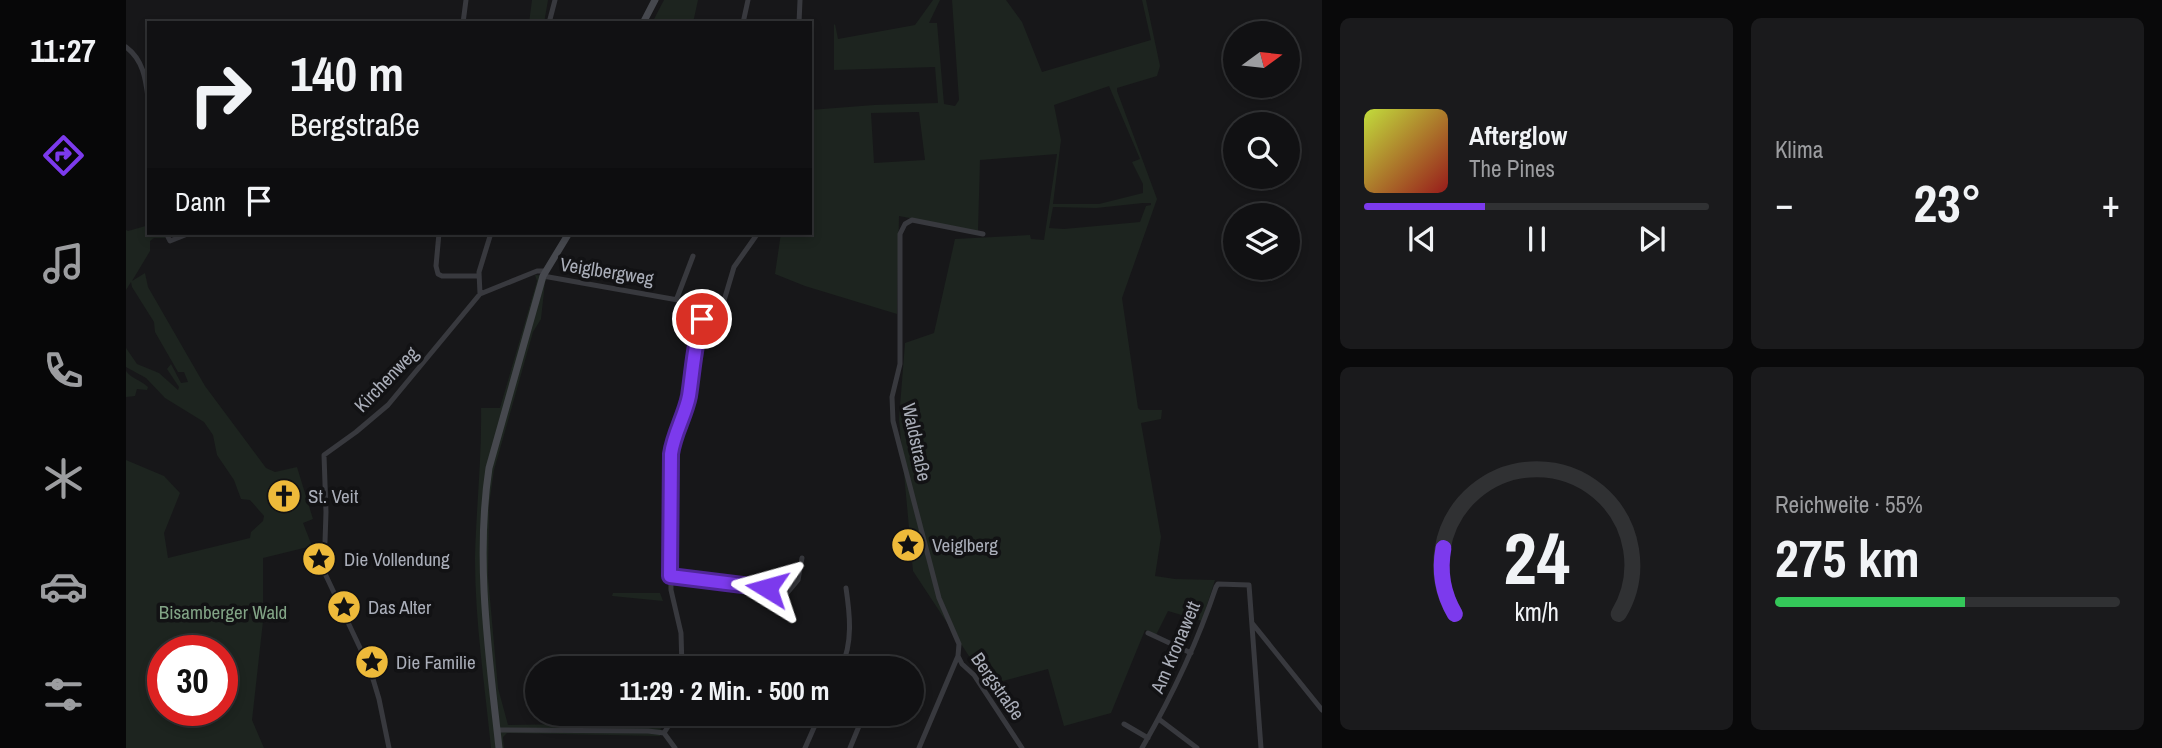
<!DOCTYPE html>
<html lang="de">
<head>
<meta charset="utf-8">
<style>
	:root { --surface:#111113; --page:#1a1a1c; --text:#f1f3f6; --muted:#9c9da0; --line:#303133; --accent:#7c3aed }
	body { margin:0; font-family:"Archivo Narrow",sans-serif; background:var(--page); color:var(--text); height:100vh; display:flex; flex-direction:column; font-size:26px; white-space:nowrap }
	* { box-sizing:border-box; margin:0 }
	p { font-size:23px; color:var(--muted) }
	.icon { flex:none; width:38px; height:38px; fill:none; stroke:currentColor; stroke-width:2; stroke-linecap:round; stroke-linejoin:round }
	.map { position:relative; flex:1; overflow:hidden }
	.side { display:flex; flex-direction:column; gap:18px; padding:18px; background:#09090a; width:840px }
	.side>* { flex:none }
	.banner { position:absolute; left:21px; top:21px; width:665px; height:214px; border-radius:0px; box-shadow:0 4px 10px #0003,0 0 0 2px var(--line); background:#111113; color:var(--text); overflow:hidden }
	.needle { width:46px; rotate:75deg }
	.tools { position:absolute; left:1097px; top:21px; display:grid; gap:14px }
	.tools a { display:grid; place-items:center; width:77px; height:77px; border-radius:50%; background:var(--surface); box-shadow:0 4px 10px #0003,0 0 0 2px var(--line); font-size:35px }
	.speed { position:absolute; left:21px; top:635px; display:flex; gap:14px; font-size:35px; font-weight:700; text-align:center }
	.speed>* { display:grid; place-content:center; width:91px; height:91px; border-radius:50%; background:var(--surface); box-shadow:0 4px 10px #0003,0 0 0 2px var(--line); line-height:1 }
	.speed .limit { border:10px solid #d22; background:#fff; color:#111 }
	.pin { position:absolute; display:grid; place-items:center; width:60px; height:60px; color:#fff; margin:-30px; border:4px solid #fff; border-radius:50%; box-shadow:0 2px 7px #0007 }
	.me { position:absolute; width:77px; margin:-38px; rotate:278deg; stroke-linejoin:round; filter:drop-shadow(0 0 5px #0008) }
	.turn { display:flex; align-items:center; gap:24px; height:147px; padding:0 28px; font-size:32px }
	.turn .icon { width:91px; height:91px; stroke-width:2.5 }
	.turn b { display:block; font-size:49px; line-height:60px }
	.then { display:flex; align-items:center; height:66px; padding:0 28px; background:#0003; gap:14px; font-size:26px }
	.big { font-size:52px; font-weight:700; line-height:1.1 }
	.side .tile { flex:1; display:flex; flex-direction:column; justify-content:center; gap:10px; min-width:0; padding:0 24px; border-radius:10px; background:var(--page) }
	.side .dial { align-items:center; gap:0 }
	.dial svg { height:182px; overflow:visible; fill:none; stroke:var(--line); stroke-width:7; stroke-linecap:round; text-anchor:middle }
	.dial text { fill:var(--text); stroke:none }
	.song { display:flex; align-items:center; gap:21px }
	.cover { width:84px; height:84px; border-radius:10px; background:linear-gradient(135deg,hsl(70 70% 55%),hsl(0 70% 35%)) }
	.played { height:7px; border-radius:4px; background:linear-gradient(90deg,var(--accent) 35%,var(--line) 35%) }
	.keys { display:flex; justify-content:space-around; direction:ltr }
	.heat { display:flex; justify-content:space-between; align-items:center; font-size:38px; direction:ltr }
	.charge { height:10px; border-radius:5px; background:linear-gradient(90deg,#34c759 55%,var(--line) 0) }
	.side .tiles { flex:1; display:grid; gap:18px; grid-template-columns:repeat(2,1fr) }
	.trip { position:absolute; left:399px; top:656px; width:399px; height:70px; border-radius:35px; background:var(--surface); box-shadow:0 4px 10px #0003,0 0 0 2px var(--line); font-weight:700; line-height:70px; text-align:center }
	main { display:flex; flex:1; min-height:0 }
	.dock { display:flex; flex-direction:column; width:126px; justify-content:space-around; align-items:center; background:#070708; color:var(--muted) }
	.dock .icon { width:49px; height:49px }
	.dock .selected { color:var(--accent) }
	.dock b { font-size:32px; color:var(--text) }
	.map>svg:first-child { display:block }
	.green { fill:#1d241f; fill-rule:evenodd }
	.lines { fill:none; stroke-linecap:round; stroke-linejoin:round }
	.street { stroke:#38393e; stroke-width:5 }
	.secondary { stroke:#46484e; stroke-width:7 }
	.route-casing { stroke:#51269a; stroke-width:18 }
	.route { stroke:#7c3aed; stroke-width:12 }
	.labels { text-anchor:middle; stroke-width:7; stroke-linejoin:round; paint-order:stroke }
	.street-label { font-size:19px; fill:#aaaeb9; stroke:#121214 }
	.poi-label { font-size:19px; fill:#aaaeb9; stroke:#121214; text-anchor:start }
	.park-label { font-size:19px; fill:#81a385; stroke:#121214 }
</style>
</head>
<body>
<main>
<nav class="dock">
<b>11:27</b>
<svg class="icon selected" aria-label="directions" viewBox="0 0 24 24"><path d="M12 3l9 9-9 9-9-9zM9 14v-3h6M13 9l2 2-2 2"/></svg>
<svg class="icon" aria-label="music" viewBox="0 0 24 24"><path d="M9 18V5l10-2v13"/><circle cx="6" cy="18" r="3"/><circle cx="16" cy="16" r="3"/></svg>
<svg class="icon" aria-label="phone" viewBox="0 0 24 24"><path d="M5 4h4l2 5-3 2q2 4 5 5l2-3 5 2v4C11 20 4 13 5 4z"/></svg>
<svg class="icon" aria-label="climate" viewBox="0 0 24 24"><path d="M12 3v18M4 7l16 10M4 17L20 7"/></svg>
<svg class="icon" aria-label="car" viewBox="0 0 24 24"><path d="M5 17H2v-5l4-1 3-4h7l3 4 3 1v5h-3M9 17h6M6 11h13"/><circle cx="7" cy="17" r="2"/><circle cx="17" cy="17" r="2"/></svg>
<svg class="icon" aria-label="filters" viewBox="0 0 24 24"><path d="M4 7h16M4 17h16"/><circle cx="9" cy="7" r="2"/><circle cx="15" cy="17" r="2"/></svg>
</nav>
<div class="map">
<svg width="1196" height="748" viewBox="0 0 1196 748">
	<rect width="100%" height="100%" fill="#171719"/>
	<!-- green -->
	<path class="green" d="M406 0H422L418 23H403Z
		M538 0H572L567 23H526Z
		M807 0H814L803 23H811L818 104 829 106 833 100 826 0H880L896 22 916 72 1025 40 1016 0H1020L1034 66 1031 76 991 88V91L1031 199 996 298 1012 408 1014 410H1036L1035 419 1015 423 1035 537 1029 576 1049 579 1089 580 1076 621 1042 611 1030 635 1019 630 985 713 938 726 922 669 862 685 787 571 773 419 779 343 808 333 829 239 904 235 905 239 918 240 931 154 854 160 852 231 773 216 771 314 679 286 649 274 655 233H684V110L748 105 812 103 809 67 708 70V25L709 24 712 39 789 25ZM983 86 1014 159 1006 162 1017 184V193L973 204H927L935 140 928 105ZM793 112 799 160 748 163 745 113ZM1017 203H1025V205L1020 206 1014 222 938 229 923 228 927 207 970 208Z
		M23 225V233H37L40 238H28L24 241V251L6 281 19 273 22 287 79 386 140 468 149 472 171 467 187 519 177 523 186 546 137 558V621L126 720 138 748H0V460L38 476 54 493 38 533 42 558 124 538 125 532 137 521 138 516 124 500 115 499 108 480 91 455 87 435 78 422 39 398 20 378 0 367V348L11 364 33 373 52 390 53 387 41 369 45 364 55 383 62 382 58 372H52L29 332 28 322 6 287 5 282 0 290V230L2 231ZM37 651H96V710H37Z
		M409 275 423 276 419 282 415 319 407 332 368 470 363 505 362 577 372 688 382 725 450 724 535 727 534 736 381 733 377 737 378 748H365C359 686 349 622 349 559 350 508 356 459 355 408H374L411 281Z
		M0 371C6 379 15 380 22 387L21 390 11 389 9 396 0 397Z
		M487 593H534L537 601 486 596Z"/>
	<g class="lines">
		<!-- street -->
		<path class="street" d="M337 23 340 0
			M423 23 429 0
			M617 23 622 0
			M673 23 674 0
			M0 47C19 61 20 83 23 105
			M40 233 44 241 64 233
			M313 233 310 266 312 274 316 276H353
			M417 276 580 305
			M354 294 353 272 365 233
			M551 298 567 256
			M544 576 662 592 672 580 676 558
			M1126 623 1196 710
			M1022 633 1065 653
			M832 656 836 664 848 675 896 748
			M556 668 555 633 545 590 544 471 547 440 562 398 567 354 580 305 593 307 597 304 608 267 632 233
			M715 668C727 643 724 615 720 588
			M1034 720 1071 748
			M998 724 1022 738
			M371 730 522 731 538 733
			M538 733 550 714
			M538 733 549 748
			M263 748 253 699 244 669 194 563 199 542 200 512 198 455 230 432 262 405 354 294 411 271H419
			M679 748 694 714
			M724 748 738 714
			M793 748 832 656 833 644 813 598 767 421 766 397 774 364V234L779 224 786 220 857 234
			M1016 748C1046 696 1071 644 1090 587L1092 584 1123 585 1135 748"/>
		<!-- secondary -->
		<path class="secondary" d="M517 23 529 0
			M373 748C363 656 349 560 363 468L417 276 443 233"/>
	</g>
	<g class="lines">
		<!-- route casing -->
		<g class="route-casing">
			<path id="route" d="M576 319C568 345 567 370 563 396 559 416 548 433 545 454L544 576 641 588"/>
		</g>
		<!-- route -->
		<use href="#route" class="route"/>
	</g>
	<!-- icons -->
	<defs>
		<g id="church-disc" transform="scale(1.75)"><circle r="9.5" fill="#eeba3a" stroke="#121214"/><path d="M-1.2-6h2.4v3.5h3.3v2.4h-3.3V6h-2.4V-.1h-3.3v-2.4h3.3Z" fill="#111"/></g>
		<g id="sight-disc" transform="scale(1.75)"><circle r="9.5" fill="#eeba3a" stroke="#121214"/><path d="M0-6L1.8-2.2L6-1.7L2.9 1.2L3.7 5.4L0 3.3L-3.7 5.4L-2.9 1.2L-6-1.7L-1.8-2.2Z" fill="#111"/></g>
	</defs>
	<g fill-rule="evenodd">
		<use href="#church-disc" x="158" y="496"/>
		<use href="#sight-disc" x="782" y="545"/>
		<use href="#sight-disc" x="193" y="559"/>
		<use href="#sight-disc" x="218" y="607"/>
		<use href="#sight-disc" x="246" y="662"/>
	</g>
	<g class="labels">
		<!-- street labels -->
		<g class="street-label">
			<text transform="translate(481 271) rotate(9)" y="7">Veiglbergweg</text>
			<text transform="translate(260 379) rotate(-46)" y="7">Kirchenweg</text>
			<text transform="translate(791 442) rotate(78)" y="7">Waldstraße</text>
			<text transform="translate(1049 647) rotate(-67)" y="7">Am Kronawett</text>
			<text transform="translate(872 686) rotate(55)" y="7">Bergstraße</text>
		</g>
		<!-- poi labels -->
		<g class="poi-label">
			<text x="182" y="503">St. Veit</text>
			<text x="806" y="552">Veiglberg</text>
			<text x="218" y="566">Die Vollendung</text>
			<text x="242" y="614">Das Alter</text>
			<text x="270" y="669">Die Familie</text>
		</g>
		<!-- park labels -->
		<g class="park-label">
			<text x="97" y="619">Bisamberger Wald</text>
		</g>
	</g>
</svg>
<div class="tools">
<a><svg class="needle" viewBox="-14 -14 28 28"><path d="M0-13l5 13h-10z" fill="#e53935"/><path d="M0 13l5-13h-10z" fill="#9c9da0"/></svg></a>
<a><svg class="icon" aria-label="search" viewBox="0 0 24 24"><circle cx="10" cy="10" r="6"/><path d="M15 15l6 6"/></svg></a>
<a><svg class="icon" aria-label="layers" viewBox="0 0 24 24"><path d="M12 4l9 5-9 5-9-5zM3 14l9 5 9-5"/></svg></a>
</div>
<div class="speed"><div class="limit">30</div></div>
<div class="pin" style="left:576px;top:319px;background:#d93025"><svg class="icon" aria-label="arrive" viewBox="0 0 24 24"><path d="M6 21V4h12l-3 4 3 4H6"/></svg></div>
<svg class="me" style="left:641px;top:588px" viewBox="-20 -20 40 40"><path d="M0-17L14 15 0 8-14 15z" fill="#7c3aed" stroke="#fff" stroke-width="4"/></svg>
<div class="trip">11:29 · 2 Min. · 500 m</div>
<div class="banner">
<div class="turn"><svg class="icon" aria-label="right" viewBox="0 0 24 24"><path d="M7 20v-9h11M14 6l5 5-5 5"/></svg><div><b>140 m</b>Bergstraße</div></div>
<div class="then">Dann<svg class="icon" aria-label="arrive" viewBox="0 0 24 24"><path d="M6 21V4h12l-3 4 3 4H6"/></svg></div>
</div>
</div>
<section class="side">
<div class="tiles">
<div class="tile">
<div class="song"><i class="cover"></i><div><b>Afterglow</b><p>The Pines</p></div></div>
<div class="played"></div>
<div class="keys"><svg class="icon" aria-label="previous" viewBox="0 0 24 24"><path d="M18 5L8 12l10 7zM5 5v14"/></svg><svg class="icon" aria-label="pause" viewBox="0 0 24 24"><path d="M8 5v14M16 5v14"/></svg><svg class="icon" aria-label="next" viewBox="0 0 24 24"><path d="M6 5l10 7-10 7zM19 5v14"/></svg></div>
</div>
<div class="tile"><p>Klima</p>
<div class="heat"><a>−</a><b class="big">23°</b><a>+</a></div>
</div>
<div class="tile dial"><svg viewBox="0 0 100 80">
<path d="M14 69A42 42 0 1 1 86 69"/>
<path d="M14 69A42 42 0 0 1 9 40" stroke="#7c3aed"/>
<text x="50" y="56" font-size="32" font-weight="700">24</text>
<text x="50" y="72" font-size="11">km/h</text>
</svg></div>
<div class="tile"><p>Reichweite · 55%</p><b class="big">275 km</b><div class="charge"></div></div>
</div>
</section>
</main>
</body>
</html>
